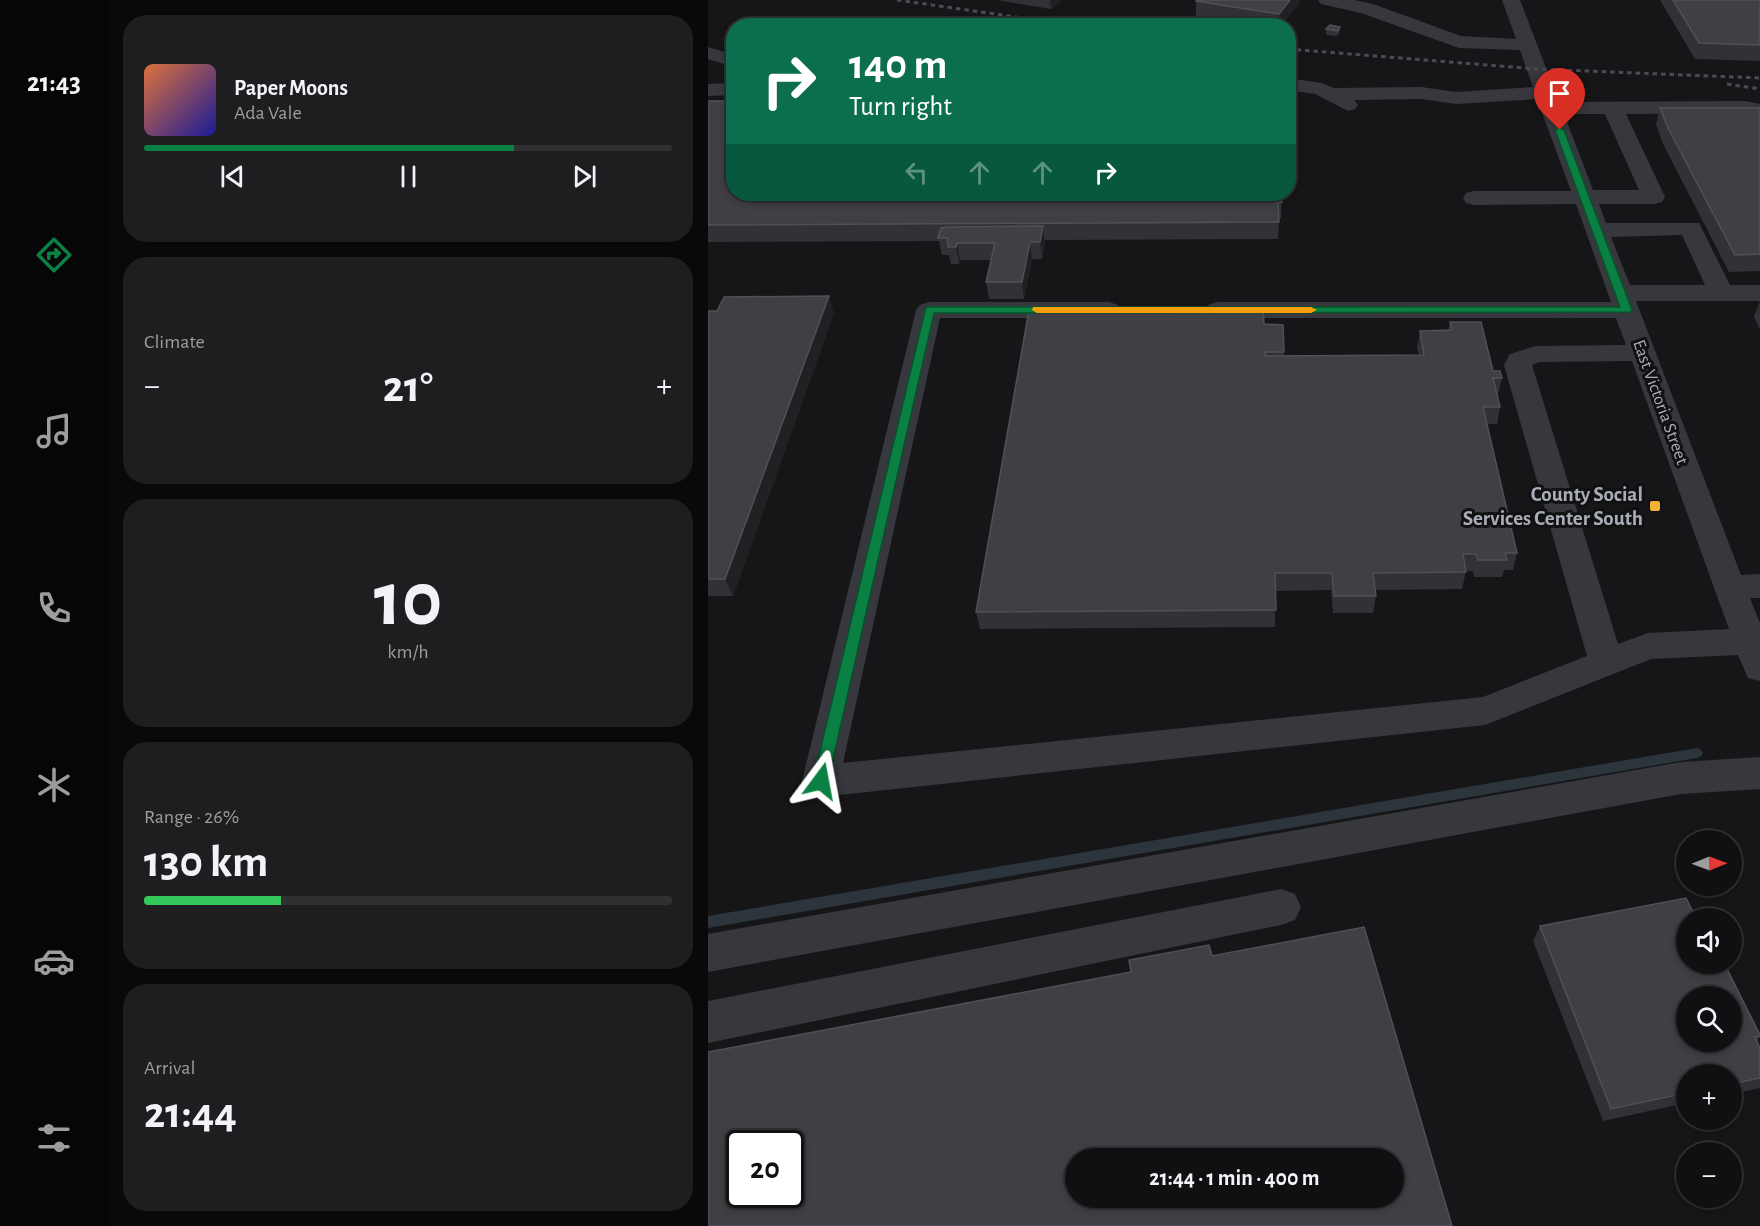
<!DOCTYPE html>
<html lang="en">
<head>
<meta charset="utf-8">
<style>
	:root { --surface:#101012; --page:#1e1e20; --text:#f1f3f6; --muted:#9c9d9f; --line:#303032; --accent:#0b8043 }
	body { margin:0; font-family:"Alegreya Sans",sans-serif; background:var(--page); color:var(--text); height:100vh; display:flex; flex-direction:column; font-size:22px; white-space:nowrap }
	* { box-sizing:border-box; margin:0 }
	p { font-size:20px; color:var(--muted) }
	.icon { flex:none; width:33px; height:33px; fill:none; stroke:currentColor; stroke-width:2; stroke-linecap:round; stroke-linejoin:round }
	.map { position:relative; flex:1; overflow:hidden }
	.details { display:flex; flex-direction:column; gap:15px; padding:15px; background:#09090a; width:600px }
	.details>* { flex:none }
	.top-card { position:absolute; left:18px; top:18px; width:570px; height:183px; border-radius:24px; box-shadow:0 3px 9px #0003,0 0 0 2px var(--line); background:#0b6e4f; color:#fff; overflow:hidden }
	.needle { width:39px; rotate:89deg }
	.fabs { position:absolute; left:968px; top:830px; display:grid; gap:12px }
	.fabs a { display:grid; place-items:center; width:66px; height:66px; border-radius:50%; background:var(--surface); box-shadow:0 3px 9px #0003,0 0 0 2px var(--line); font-size:30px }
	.speed { position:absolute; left:18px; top:1130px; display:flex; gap:12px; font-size:30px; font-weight:700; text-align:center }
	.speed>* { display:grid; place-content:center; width:78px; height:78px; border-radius:50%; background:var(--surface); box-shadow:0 3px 9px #0003,0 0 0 2px var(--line); line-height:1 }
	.speed .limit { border:3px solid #111; border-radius:9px; background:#fff; color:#111 }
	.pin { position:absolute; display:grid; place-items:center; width:51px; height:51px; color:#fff; margin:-62px -26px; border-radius:50% 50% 50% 0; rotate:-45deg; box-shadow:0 0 6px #0007 }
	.pin .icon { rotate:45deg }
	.me { position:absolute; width:66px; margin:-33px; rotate:13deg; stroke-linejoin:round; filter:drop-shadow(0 0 4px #0008) }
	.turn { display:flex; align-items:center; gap:21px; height:126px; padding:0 24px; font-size:27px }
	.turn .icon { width:78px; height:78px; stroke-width:2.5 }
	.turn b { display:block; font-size:42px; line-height:51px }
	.lanes { display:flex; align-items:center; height:57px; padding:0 24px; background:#0003; justify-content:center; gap:30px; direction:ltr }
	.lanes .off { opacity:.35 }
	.big { font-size:45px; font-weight:600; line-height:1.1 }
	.details .widget { flex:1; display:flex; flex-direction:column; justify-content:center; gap:9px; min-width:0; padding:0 21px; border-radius:24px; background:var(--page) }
	.details .dial { align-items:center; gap:0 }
	.dial b { font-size:78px; line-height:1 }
	.song { display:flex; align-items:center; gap:18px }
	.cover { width:72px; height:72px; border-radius:9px; background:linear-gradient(135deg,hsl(20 70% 55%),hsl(240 70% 35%)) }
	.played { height:6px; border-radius:3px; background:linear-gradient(90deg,var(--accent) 70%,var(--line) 70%) }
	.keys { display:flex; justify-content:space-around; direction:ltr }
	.heat { display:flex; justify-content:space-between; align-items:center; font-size:33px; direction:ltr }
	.charge { height:9px; border-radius:4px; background:linear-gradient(90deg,#34c759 26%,var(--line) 0) }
	.trip { position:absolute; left:357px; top:1148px; width:339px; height:60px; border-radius:30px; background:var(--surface); box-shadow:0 3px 9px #0003,0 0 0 2px var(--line); font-weight:600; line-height:60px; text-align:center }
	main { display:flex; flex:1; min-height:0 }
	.tab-bar { display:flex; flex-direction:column; width:108px; justify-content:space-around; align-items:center; background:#060607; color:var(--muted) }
	.tab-bar .icon { width:42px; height:42px }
	.tab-bar .on { color:var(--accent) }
	.tab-bar b { font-size:27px; color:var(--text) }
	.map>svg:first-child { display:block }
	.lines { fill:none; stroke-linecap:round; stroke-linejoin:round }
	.stream { fill:#2c353c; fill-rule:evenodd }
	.minor { fill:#37383d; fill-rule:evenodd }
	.rail { stroke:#4a4c52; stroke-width:3; stroke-dasharray:4.5 4; stroke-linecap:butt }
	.wall { fill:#323236 }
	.shaded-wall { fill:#212124 }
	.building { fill:#3f3f44; stroke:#4f5156; stroke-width:1.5; fill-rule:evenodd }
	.route { fill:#0b8043; stroke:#07532c; stroke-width:1.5 }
	.slow { fill:#f59e0b }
	.poi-dot { fill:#f2b134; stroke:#111113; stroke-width:2 }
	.labels { text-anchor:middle; stroke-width:6; stroke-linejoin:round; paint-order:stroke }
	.far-street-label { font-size:18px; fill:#a8adb8; stroke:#111113 }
	.poi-label { font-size:21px; font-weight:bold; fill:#a8adb8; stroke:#111113; text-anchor:end }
</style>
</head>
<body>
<main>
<nav class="tab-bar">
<b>21:43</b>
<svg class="icon on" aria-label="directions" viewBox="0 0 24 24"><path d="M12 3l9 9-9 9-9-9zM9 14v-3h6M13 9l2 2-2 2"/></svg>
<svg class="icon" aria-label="music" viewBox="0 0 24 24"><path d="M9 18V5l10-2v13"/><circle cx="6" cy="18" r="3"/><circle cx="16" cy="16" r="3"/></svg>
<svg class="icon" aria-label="phone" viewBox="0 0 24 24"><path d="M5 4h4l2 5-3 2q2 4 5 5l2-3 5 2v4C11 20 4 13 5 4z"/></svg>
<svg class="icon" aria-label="climate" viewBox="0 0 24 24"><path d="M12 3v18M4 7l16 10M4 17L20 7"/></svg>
<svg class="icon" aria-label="car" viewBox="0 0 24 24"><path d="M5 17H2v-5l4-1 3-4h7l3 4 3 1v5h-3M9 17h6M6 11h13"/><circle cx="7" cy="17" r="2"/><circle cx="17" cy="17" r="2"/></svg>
<svg class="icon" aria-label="filters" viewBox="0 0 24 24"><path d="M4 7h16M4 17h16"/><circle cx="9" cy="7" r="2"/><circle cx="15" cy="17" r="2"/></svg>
</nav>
<section class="details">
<div class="widget">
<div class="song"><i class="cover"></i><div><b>Paper Moons</b><p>Ada Vale</p></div></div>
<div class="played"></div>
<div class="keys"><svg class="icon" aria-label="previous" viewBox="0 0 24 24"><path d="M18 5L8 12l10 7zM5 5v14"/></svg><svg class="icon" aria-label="pause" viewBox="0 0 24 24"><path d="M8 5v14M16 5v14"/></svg><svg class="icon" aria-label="next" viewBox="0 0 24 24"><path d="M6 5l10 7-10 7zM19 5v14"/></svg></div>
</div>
<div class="widget"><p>Climate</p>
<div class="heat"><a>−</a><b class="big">21°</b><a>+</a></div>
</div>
<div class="widget dial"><b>10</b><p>km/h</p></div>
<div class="widget"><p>Range · 26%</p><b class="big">130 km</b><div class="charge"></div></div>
<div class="widget"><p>Arrival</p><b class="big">21:44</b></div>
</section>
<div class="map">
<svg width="1052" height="1226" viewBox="0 0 1052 1226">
	<rect width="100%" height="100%" fill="#161618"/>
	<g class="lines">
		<!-- stream -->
		<path class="stream" d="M989 748 993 750 995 753 993 756 989 758 0 928V916Z"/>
		<!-- minor -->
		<path class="minor" d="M610 0H646L665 4 753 36 808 39 794 0H812L851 102 1037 101 1052 104V116L1037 113 918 114 957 197 954 202 946 204H891L898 223H991L1022 285H1052V301H928L1033 575 1052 574V598H1042L1052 623V681L1040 678 1030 655 943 659 777 725 113 797 100 792 94 781 208 310 212 305 221 302H401L410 305 414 310 410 315 401 318H232L135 763 775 697 879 656 796 365 802 354 827 346 918 345 908 318H509L500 315 496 310 500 305 509 302H903L868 204 766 205 758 203 755 198 758 193 766 191H863L829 99 748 104 713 99 646 100 650 105 647 109 640 111 607 94 580 90V78L613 83 626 88 713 87 748 92 825 87 812 50 751 48 653 13 613 4ZM856 114H897L931 190H885ZM974 235 997 285H922L903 237ZM924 361 1021 629 940 633 910 644 824 365 831 362Z
			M0 47 26 55V67L0 59Z
			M26 83V95L0 96V84Z
			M1052 757V789L973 794 0 972V934L973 762Z
			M573 889 587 894 593 907 587 920 573 925 0 1043V1001Z"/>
		<!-- rail -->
		<path class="rail" d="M189 0 371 26
			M580 49 829 69 1052 78
			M1019 84 1052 89"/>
	</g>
	<!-- wall -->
	<path class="wall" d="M289 0H353L343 9Z
		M489 0H592V2L573 26H548L488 16V1Z
		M952 0H1052V61L987 59Z
		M622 25 632 32 629 36 618 35V29Z
		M0 101 574 202 573 218H571L570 239 337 240V243L334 259H324L316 299H281L278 282 283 260H252L251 264H243L241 255H234L231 241 0 242Z
		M952 108H1052V271L1021 272 955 144 948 124Z
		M1052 301V330L1046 317Z
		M0 311 126 313 25 596H0Z
		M742 322 785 371 794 378 790 395 792 407 789 424H779L809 553 805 570H796L794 577H766L765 571H758L754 589 667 590 668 596 665 613H625L623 590 567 591V627L272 629 268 612 556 324 575 325 576 355H711L709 348 712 331 740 330Z
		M988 918 1052 1035V1037L1049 1041 1052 1048V1088L1023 1094V1074H978V1103L895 1121 825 941 832 926Z"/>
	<!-- shaded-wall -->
	<path class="shaded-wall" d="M342 0H353L343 9Z
		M582 0H592V2L573 26H570L571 14Z
		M335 226 337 243 334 259 332 242Z
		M322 242 324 259 316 299 314 282Z
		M249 243 252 260 251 264 248 247Z
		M121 296 126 313 25 596 17 579Z"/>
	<!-- building -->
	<path class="building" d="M489 0H582L571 14 488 1Z
		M965 0H1052V45L991 43Z
		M622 25 632 27 630 31 618 29Z
		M0 101H26V194H573L574 202H570L571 222 0 225Z
		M952 108H1052V254L1027 255 960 128Z
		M335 226 332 242H322L314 282H278L287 243H249L248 247H240L239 238H230L233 228 242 227Z
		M121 296 17 579H0V311H9L16 297Z
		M555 308 556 324 575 325 576 352H557V356L716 355 712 331 744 330 742 322H773L785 371H792L794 378H785L792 407H775L809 553H797L799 560H770L768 554H755L758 572 665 573 668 596H626L624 573H567L568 610 268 612 321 310Z
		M978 898 988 918H978V963H1016L1052 1035V1036L1047 1037 1052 1048V1078L1023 1084V1074H978V1093L903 1109 832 926ZM978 996H1023V1041H978Z
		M656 927 744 1226H0V1052L423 972 421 960 501 945 504 956ZM32 1143H82V1194H32ZM368 1158H686V1197H368Z"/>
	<!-- route -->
	<path class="route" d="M852 128 856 130 924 310 922 312 226 313 120 781 118 785H107L105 781 218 307H912L847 130Z"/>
	<!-- slow -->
	<path class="slow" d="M325 307H603L609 310 603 313H329L324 310Z"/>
	<!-- markers -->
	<rect class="poi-dot" x="941" y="500" width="12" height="12" rx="3"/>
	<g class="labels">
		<!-- far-street labels -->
		<g class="far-street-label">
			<text transform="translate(953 402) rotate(70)" y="6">East Victoria Street</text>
		</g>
		<!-- poi labels -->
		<g class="poi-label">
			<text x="935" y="501">County Social<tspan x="935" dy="24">Services Center South</tspan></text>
		</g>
	</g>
</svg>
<div class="fabs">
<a><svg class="needle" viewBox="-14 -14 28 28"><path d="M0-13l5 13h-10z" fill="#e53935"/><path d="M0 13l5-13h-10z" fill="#9c9d9f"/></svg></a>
<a><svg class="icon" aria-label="sound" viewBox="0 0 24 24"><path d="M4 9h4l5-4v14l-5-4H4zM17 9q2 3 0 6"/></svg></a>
<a><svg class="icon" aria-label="search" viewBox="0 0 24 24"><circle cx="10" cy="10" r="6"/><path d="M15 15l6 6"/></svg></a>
<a>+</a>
<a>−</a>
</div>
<div class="speed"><div class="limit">20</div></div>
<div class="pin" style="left:852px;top:130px;background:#d93025"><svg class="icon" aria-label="arrive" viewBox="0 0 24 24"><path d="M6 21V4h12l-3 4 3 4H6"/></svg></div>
<svg class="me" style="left:113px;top:781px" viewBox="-20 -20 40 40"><path d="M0-17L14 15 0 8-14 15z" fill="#0b8043" stroke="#fff" stroke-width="4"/></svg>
<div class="trip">21:44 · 1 min · 400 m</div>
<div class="top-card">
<div class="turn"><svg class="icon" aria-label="right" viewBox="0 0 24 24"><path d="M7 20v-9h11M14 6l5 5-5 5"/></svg><div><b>140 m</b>Turn right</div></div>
<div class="lanes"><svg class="icon off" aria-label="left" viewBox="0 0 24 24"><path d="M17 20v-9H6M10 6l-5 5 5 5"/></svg><svg class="icon off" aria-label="ahead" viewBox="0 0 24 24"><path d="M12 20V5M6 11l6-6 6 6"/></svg><svg class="icon off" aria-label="ahead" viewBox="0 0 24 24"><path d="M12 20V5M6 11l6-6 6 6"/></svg><svg class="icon" aria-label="right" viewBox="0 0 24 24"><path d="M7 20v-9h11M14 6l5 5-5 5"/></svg></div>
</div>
</div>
</main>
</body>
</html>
